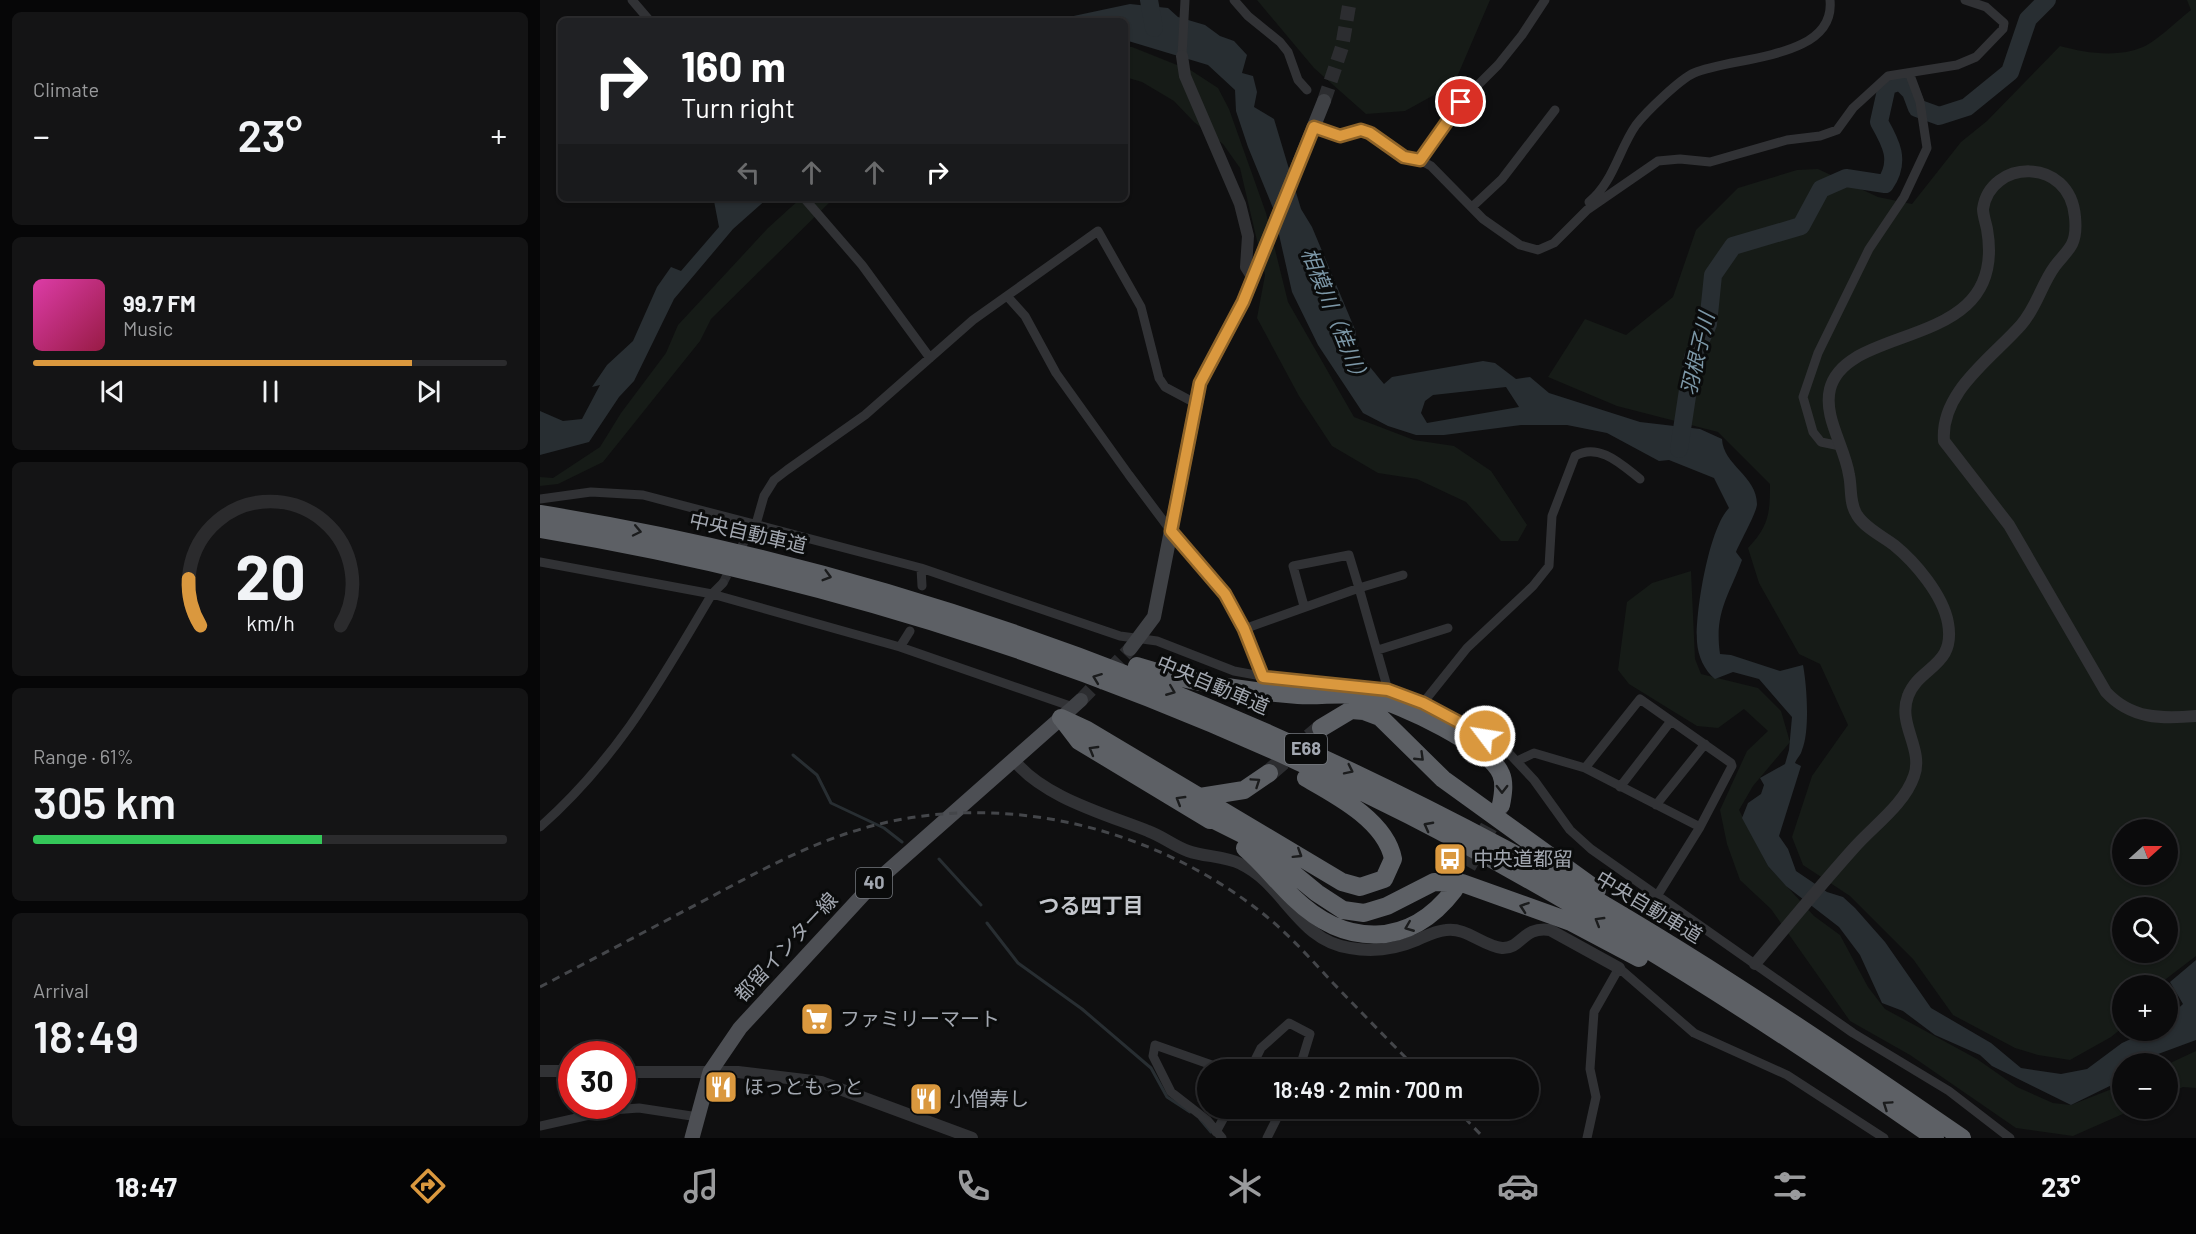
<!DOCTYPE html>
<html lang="en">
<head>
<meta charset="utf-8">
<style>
	:root { --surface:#0b0b0c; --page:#141415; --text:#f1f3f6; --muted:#9a9b9d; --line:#2b2b2d; --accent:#da983e }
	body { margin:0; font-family:Barlow,"Noto Sans JP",sans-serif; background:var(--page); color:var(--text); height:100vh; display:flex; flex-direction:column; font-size:22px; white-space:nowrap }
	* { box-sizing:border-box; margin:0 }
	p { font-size:20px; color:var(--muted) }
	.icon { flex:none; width:33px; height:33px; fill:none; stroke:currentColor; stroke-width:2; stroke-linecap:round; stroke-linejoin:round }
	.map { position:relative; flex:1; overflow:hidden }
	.drawer { display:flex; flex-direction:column; gap:12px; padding:12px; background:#060607; width:540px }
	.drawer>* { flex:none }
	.guide { position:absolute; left:18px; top:18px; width:570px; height:183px; border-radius:9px; box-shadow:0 2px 4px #0004,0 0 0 2px var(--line); background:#202124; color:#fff; overflow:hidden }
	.needle { width:39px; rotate:69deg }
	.buttons { position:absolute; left:1572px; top:819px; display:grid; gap:12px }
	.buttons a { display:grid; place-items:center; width:66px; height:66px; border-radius:50%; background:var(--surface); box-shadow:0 2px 4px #0004,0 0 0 2px var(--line); font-size:30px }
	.speed { position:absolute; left:18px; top:1041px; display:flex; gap:12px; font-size:30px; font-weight:700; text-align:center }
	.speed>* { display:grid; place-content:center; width:78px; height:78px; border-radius:50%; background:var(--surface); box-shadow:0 2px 4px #0004,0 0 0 2px var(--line); line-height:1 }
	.speed .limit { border:9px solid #d22; background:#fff; color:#111 }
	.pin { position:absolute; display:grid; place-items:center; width:51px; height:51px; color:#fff; margin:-26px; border:3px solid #fff; border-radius:50%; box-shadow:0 2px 6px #0007 }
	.me { position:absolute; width:66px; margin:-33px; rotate:301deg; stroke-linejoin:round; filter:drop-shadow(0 0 4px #0008) }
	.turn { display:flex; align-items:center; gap:21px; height:126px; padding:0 24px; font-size:27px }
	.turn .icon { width:78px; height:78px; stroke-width:2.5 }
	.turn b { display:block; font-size:42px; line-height:51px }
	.lanes { display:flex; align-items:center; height:57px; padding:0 24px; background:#0003; justify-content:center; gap:30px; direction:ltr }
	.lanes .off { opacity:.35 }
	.big { font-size:45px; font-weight:600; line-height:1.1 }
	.drawer .card { flex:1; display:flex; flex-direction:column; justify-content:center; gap:9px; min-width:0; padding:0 21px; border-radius:9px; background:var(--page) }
	.drawer .dial { align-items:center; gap:0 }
	.dial svg { height:156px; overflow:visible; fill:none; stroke:var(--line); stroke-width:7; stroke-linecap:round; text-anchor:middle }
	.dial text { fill:var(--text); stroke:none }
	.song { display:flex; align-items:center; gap:18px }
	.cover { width:72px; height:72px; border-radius:9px; background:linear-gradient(135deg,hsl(320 70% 55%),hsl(340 70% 35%)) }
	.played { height:6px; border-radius:3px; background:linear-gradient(90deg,var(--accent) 80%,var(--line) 80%) }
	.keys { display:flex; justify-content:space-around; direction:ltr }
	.heat { display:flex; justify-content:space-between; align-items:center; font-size:33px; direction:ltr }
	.charge { height:9px; border-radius:4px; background:linear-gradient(90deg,#34c759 61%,var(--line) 0) }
	.trip { position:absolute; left:657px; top:1059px; width:342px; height:60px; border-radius:30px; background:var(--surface); box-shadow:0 2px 4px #0004,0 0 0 2px var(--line); font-weight:600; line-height:60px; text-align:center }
	.tab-bar { display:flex; height:96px; justify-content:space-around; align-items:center; background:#040405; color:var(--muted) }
	.tab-bar .icon { width:42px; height:42px }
	.tab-bar .current { color:var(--accent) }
	.tab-bar b { font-size:27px; color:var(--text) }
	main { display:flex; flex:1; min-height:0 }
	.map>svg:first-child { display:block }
	.green { fill:#161b17; fill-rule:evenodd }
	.water { fill:#282e32; fill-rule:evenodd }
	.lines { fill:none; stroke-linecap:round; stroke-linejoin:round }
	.stream { stroke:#282e32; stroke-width:3 }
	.river { stroke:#282e32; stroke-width:18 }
	.minor-tunnel { stroke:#2c2d30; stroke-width:9; stroke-dasharray:9 4.5; stroke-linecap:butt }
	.secondary-tunnel { stroke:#2c2d30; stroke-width:14; stroke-dasharray:14 7; stroke-linecap:butt }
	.motorway-tunnel { stroke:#2c2d30; stroke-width:18; stroke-dasharray:18 9; stroke-linecap:butt }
	.minor { stroke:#313235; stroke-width:9 }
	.tertiary { stroke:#313235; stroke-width:12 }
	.secondary { stroke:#3f4145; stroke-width:14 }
	.primary { stroke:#4d4f54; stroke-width:15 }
	.motorway { stroke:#5d6065; stroke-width:18 }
	.rail { stroke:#44464a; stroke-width:3; stroke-dasharray:8 6; stroke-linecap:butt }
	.oneway { stroke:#1b1c1d }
	.route-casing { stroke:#8e6328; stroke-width:15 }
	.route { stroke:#da983e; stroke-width:10 }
	.labels { text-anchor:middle; stroke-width:6; stroke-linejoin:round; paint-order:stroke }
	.shield { fill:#0a0b0b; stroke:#74787e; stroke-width:1.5 }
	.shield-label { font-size:18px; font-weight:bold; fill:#a2a7b0 }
	.street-label { font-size:20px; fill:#a2a7b0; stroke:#0a0b0b }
	.poi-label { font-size:20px; fill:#a2a7b0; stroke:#0a0b0b; text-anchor:start }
	.water-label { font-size:21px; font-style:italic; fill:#7c97a7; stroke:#0a0b0b }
	.neighbourhood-label { font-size:21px; font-weight:bold; fill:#c3c6cc; stroke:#0a0b0b }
</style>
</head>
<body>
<main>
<section class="drawer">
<div class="card"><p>Climate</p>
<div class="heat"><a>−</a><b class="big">23°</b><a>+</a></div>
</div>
<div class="card">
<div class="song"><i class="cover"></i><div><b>99.7 FM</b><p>Music</p></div></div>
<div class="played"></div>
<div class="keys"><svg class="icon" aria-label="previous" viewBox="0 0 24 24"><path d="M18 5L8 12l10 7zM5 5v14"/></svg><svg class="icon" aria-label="pause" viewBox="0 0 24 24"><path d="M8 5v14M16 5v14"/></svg><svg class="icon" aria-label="next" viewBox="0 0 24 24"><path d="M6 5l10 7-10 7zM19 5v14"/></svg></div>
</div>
<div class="card dial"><svg viewBox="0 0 100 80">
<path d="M14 69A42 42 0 1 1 86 69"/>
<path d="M14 69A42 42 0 0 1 8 45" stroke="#da983e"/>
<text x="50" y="56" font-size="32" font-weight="700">20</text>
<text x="50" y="72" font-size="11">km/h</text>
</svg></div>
<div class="card"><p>Range · 61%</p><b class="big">305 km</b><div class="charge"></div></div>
<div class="card"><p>Arrival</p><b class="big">18:49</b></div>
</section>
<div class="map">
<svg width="1656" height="1138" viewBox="0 0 1656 1138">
	<rect width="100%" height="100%" fill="#0f0f10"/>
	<!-- green -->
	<path class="green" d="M717 0H950L914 84 865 111 826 114 774 68Z
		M1647 0H1656V956L1622 982V985L1582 986V1028L1571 1037 1530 1060 1498 1055 1475 1048 1413 1015 1373 959 1310 896 1263 865 1252 837 1272 776 1308 725 1280 664 1259 654 1219 583 1208 548C1229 526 1230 513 1230 484L1178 432 1077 406 1008 377 1045 319 1086 335 1133 297 1156 230 1198 188 1257 170 1278 169 1338 197 1372 204 1421 142 1447 121 1520 46C1546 53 1577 58 1603 47 1617 41 1638 20 1651 10ZM1582 830H1628V874H1582ZM1582 908H1628V952H1582Z
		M585 47H592L652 71 678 88 689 109 726 213 748 302 814 417 874 440 914 446 951 471 987 525 978 541H961L926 502 877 479 838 473 792 446 759 396 717 318 725 275 700 168 683 144 654 122 634 101 602 82 585 77Z
		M261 198H294L171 319 160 341 63 462 18 484 0 486V477L13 478 60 447 81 413 126 353 138 325 228 228Z
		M1151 571 1155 659 1161 674 1218 688 1241 711 1250 742 1213 786 1199 810 1228 866 1274 916 1300 935 1328 987 1345 1009 1437 1059 1477 1087 1513 1103 1531 1105 1582 1085V1108L1594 1109 1533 1136 1476 1128 1370 1055 1310 1021 1231 909 1200 880 1187 844 1180 810 1207 751 1228 731 1204 709 1178 728 1157 726 1089 684 1078 670 1087 602 1112 583Z
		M1656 1051V1088L1643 1087 1628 1094V1064Z"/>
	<!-- water -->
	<path class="water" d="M590 4 628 8 638 17 665 25 680 36 694 41 707 55 702 73 713 76 717 92 714 107 734 119 761 209 772 227 816 332C813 350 833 370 844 384L852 377 943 361 955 363 976 379 990 377 1009 393 1100 422 1160 429 1182 439C1183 465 1217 476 1217 504 1217 512 1200 542 1196 552L1202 560C1189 596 1174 612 1180 654L1191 655 1240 671 1263 665C1267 686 1270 731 1262 750 1261 755 1257 758 1255 763L1261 766 1239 836 1248 849 1256 871 1287 892 1303 897 1315 908 1345 942 1391 1008 1451 1043 1481 1068 1521 1074 1547 1069 1582 1043 1608 1031 1628 1030V1018L1643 1004 1630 982 1656 960V1040L1610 1057 1603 1063 1582 1064V1080L1531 1105 1452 1066 1440 1055 1395 1035 1363 1011 1342 1003 1320 955 1299 927 1246 886 1228 866 1202 818 1208 803 1221 794 1224 785 1220 778 1245 764 1249 750 1252 717 1219 679 1193 672 1175 679C1164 670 1158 656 1157 642 1155 613 1169 528 1189 508L1174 478 1129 460 1119 461 1067 433 1027 425H981L904 435H876L848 426 823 413 778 345 752 292 733 208 708 147 696 111 695 90 668 65 585 40V21H510ZM966 387 979 407 887 423 881 413 885 401 893 395Z
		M178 198H228L193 229 134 299 94 381 79 397 49 442 0 455V411L23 421 42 419 60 385 52 387 67 365 93 341 117 287 131 267 141 271 179 227 174 201Z"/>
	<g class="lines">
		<!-- stream -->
		<path class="stream" d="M253 755 277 775 291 803 344 828 362 842
			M399 859 441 905
			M447 923 478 963 542 1009 611 1068 627 1097 650 1112
			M660 1119 671 1132"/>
		<!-- river -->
		<path class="river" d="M609 0 614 28
			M1139 449 1153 357 1168 324 1173 275 1193 246 1261 226 1281 189 1306 178 1345 184C1361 161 1351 143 1339 122L1347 86 1360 81 1371 92 1377 108 1399 116 1427 107 1470 72 1488 19 1507 0"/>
		<!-- minor-tunnel -->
		<path class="minor-tunnel" d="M183 583 208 534
			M1100 929 1117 896"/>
		<!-- secondary-tunnel -->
		<path class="secondary-tunnel" d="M784 101 802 47 810 0
			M541 700 590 649"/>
		<!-- motorway-tunnel -->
		<path class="motorway-tunnel" d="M729 773 781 728
			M914 890 961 805"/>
		<!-- minor -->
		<path class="minor" d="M92 0 110 21
			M694 0 708 16 740 42 748 52 758 80 767 90
			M642 56 645 0
			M774 127 800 136 821 130 830 133 864 157 880 160 891 166 943 219 980 245 998 250 1014 243 1047 210 1118 161 1140 159 1170 162 1247 140 1280 136 1297 130 1313 108 1348 76 1417 65 1436 57 1463 29 1464 23 1446 7 1425 0
			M880 160 921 102 958 65 982 35 1005 0
			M264 198 322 265 390 358
			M1049 202C1073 183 1079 149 1096 125 1106 112 1140 79 1154 73 1193 56 1296 60 1290 0
			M932 207 962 179 1015 110
			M467 296 485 316 516 373 589 475 631 531 685 594 704 629 723 677
			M1300 446 1281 442 1273 432 1263 397 1278 353 1329 249 1364 197 1387 148 1380 102 1370 75
			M0 499 51 492 103 495 381 568 580 636 617 641 694 671 754 682 848 690 883 703 926 724 965 749 994 780 1030 830 1051 849 1313 1033 1409 1091 1470 1138
			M208 534 216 524 224 496 234 480 247 470 325 415 433 320 558 231 601 307 619 378 625 387 655 403
			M0 562 172 594 360 647 533 707
			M381 568 382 586
			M764 606 753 566 809 555 819 588 863 575
			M704 629 819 588 848 690
			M360 647 370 631
			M838 650 908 628
			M883 703 927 648 993 586 1009 566 1012 516 1035 456C1059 442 1082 465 1100 479
			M977 761 994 753 1045 768 1160 827
			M1045 768 1100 699 1191 763 1192 766 1160 827 1117 896
			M1080 787 1131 721
			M1116 805 1165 744
			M0 827C78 758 120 682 172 594L183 583
			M710 1070 721 1048 749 1023 770 1034 759 1070
			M0 1126 72 1110 99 1108 158 1117
			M676 1132 689 1108
			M682 1138 667 1120 631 1092 613 1056 615 1045 686 1070
			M727 1138 742 1108
			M1047 1138 1056 1097 1050 1069 1054 1012 1079 968 1154 1033 1247 1075 1344 1138"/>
		<!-- tertiary -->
		<path class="tertiary" d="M642 56 645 76 700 204 708 236 706 267 713 278
			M473 759C502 797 565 814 608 831 622 836 634 846 648 851 665 857 685 856 701 864 744 884 758 941 810 948 832 952 856 949 877 940 886 936 895 931 906 930 926 927 943 946 962 948 982 949 982 926 1010 930L1079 968
			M1215 964C1247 926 1279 887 1313 849 1333 826 1364 805 1374 776 1384 749 1357 724 1368 696 1379 666 1416 667 1408 623 1403 595 1375 562 1354 545 1342 536 1325 528 1317 515 1309 503 1312 488 1309 475 1305 447 1283 417 1290 389 1307 321 1469 353 1447 229 1446 224 1443 215 1443 209 1450 159 1530 156 1535 217 1536 227 1536 236 1532 244 1528 252 1520 259 1515 266 1501 285 1497 307 1481 325 1452 358 1400 392 1404 441L1469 525 1566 692C1591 719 1621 719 1656 716
			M0 1071H32
			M82 1072H198L281 1082 432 1138"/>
		<!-- secondary -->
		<path class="secondary" d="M590 649 614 617 660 383 703 302 784 101
			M521 718 541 700"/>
		<!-- primary -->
		<path class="primary" d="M152 1138 170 1072 200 1028 331 886 521 718"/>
		<!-- motorway -->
		<path class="motorway" d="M0 514C338 568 661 687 963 848 1122 933 1273 1035 1422 1138
			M0 529C302 579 596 676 869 815 1052 909 1226 1020 1395 1138
			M597 666C648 682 704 691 758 695 781 697 807 691 830 697 860 703 950 746 961 774 965 783 963 795 961 805
			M521 718 547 730 802 882 820 887 844 879 853 859C846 821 796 795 766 778
			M523 720 539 741 670 820
			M781 728 811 710 824 711 840 717 903 779 1057 890
			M660 797 704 790 729 773
			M660 813 710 838 777 893 803 910 824 913 847 906 894 882 922 883 1031 922 1099 958
			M705 848C723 863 737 882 754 898 805 947 869 949 914 890"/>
		<!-- rail -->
		<path class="rail" d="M0 987C55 958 110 929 165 900 216 873 266 845 321 829 456 789 607 825 717 909 745 930 769 957 793 983 821 1012 849 1041 878 1070
			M915 1108 944 1138"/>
	</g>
	<!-- one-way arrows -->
	<defs><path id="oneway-chevron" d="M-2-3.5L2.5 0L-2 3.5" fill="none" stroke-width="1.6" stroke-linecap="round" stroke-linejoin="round" transform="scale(1.5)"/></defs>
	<g class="oneway">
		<use href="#oneway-chevron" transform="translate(97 531) rotate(12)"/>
		<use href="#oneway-chevron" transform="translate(287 576) rotate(16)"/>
		<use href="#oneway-chevron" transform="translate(557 678) rotate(-159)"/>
		<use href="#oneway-chevron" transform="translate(631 691) rotate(22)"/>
		<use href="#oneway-chevron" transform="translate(553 750) rotate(-150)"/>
		<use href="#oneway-chevron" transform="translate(880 757) rotate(44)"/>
		<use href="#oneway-chevron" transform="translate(809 770) rotate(26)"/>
		<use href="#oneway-chevron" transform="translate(716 782) rotate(-34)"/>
		<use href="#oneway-chevron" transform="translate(962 789) rotate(90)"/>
		<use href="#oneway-chevron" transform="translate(640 800) rotate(-149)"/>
		<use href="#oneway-chevron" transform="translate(888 826) rotate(-152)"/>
		<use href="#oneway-chevron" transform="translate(758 854) rotate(32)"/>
		<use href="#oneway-chevron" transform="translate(984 907) rotate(-161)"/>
		<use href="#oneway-chevron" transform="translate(1059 921) rotate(-149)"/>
		<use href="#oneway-chevron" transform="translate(869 927) rotate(158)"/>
		<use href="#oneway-chevron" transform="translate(1347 1105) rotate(-146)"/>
	</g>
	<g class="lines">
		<!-- route casing -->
		<g class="route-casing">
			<path id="route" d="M921 102 880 160 864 157 830 133 821 130 800 136 774 127 703 302 660 383 631 531 685 594 704 629 723 677 848 690 883 703 945 736"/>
		</g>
		<!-- route -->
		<use href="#route" class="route"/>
	</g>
	<!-- icons -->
	<defs>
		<g id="bus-square" transform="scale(1.725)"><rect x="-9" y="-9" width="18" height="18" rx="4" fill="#da983e" stroke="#0a0b0b"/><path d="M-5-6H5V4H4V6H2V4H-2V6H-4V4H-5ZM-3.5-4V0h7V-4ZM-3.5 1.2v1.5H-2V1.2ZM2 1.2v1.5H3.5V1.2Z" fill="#fff"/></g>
		<g id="supermarket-square" transform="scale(1.725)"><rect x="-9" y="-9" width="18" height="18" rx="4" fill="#da983e" stroke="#0a0b0b"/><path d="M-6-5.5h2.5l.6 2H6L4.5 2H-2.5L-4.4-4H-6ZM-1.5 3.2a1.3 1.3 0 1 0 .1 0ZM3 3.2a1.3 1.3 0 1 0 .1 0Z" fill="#fff"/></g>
		<g id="restaurant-square" transform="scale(1.725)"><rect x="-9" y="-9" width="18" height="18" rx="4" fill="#da983e" stroke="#0a0b0b"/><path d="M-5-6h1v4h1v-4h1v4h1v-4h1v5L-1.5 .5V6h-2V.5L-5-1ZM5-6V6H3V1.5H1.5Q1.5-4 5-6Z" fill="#fff"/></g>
	</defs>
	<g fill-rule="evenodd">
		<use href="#bus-square" x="910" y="859"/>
		<use href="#supermarket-square" x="277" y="1019"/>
		<use href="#restaurant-square" x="181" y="1087"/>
		<use href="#restaurant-square" x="386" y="1099"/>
	</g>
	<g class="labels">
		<!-- shield labels -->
		<g class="shield">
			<rect x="745" y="734" width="42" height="30" rx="4.5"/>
			<rect x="316" y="868" width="36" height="30" rx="4.5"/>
		</g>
		<g class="shield-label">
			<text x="766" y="755">E68</text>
			<text x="334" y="889">40</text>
		</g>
		<!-- street labels -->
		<g class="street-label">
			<text transform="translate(208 533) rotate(13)" y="7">中央自動車道</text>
			<text transform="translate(673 685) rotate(23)" y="7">中央自動車道</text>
			<text transform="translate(1109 907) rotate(31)" y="7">中央自動車道</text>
			<text transform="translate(246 947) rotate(-47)" y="7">都留インター線</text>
		</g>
		<!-- poi labels -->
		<g class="poi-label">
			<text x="933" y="866">中央道都留</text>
			<text x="300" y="1026">ファミリーマート</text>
			<text x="204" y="1094">ほっともっと</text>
			<text x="409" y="1106">小僧寿し</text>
		</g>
		<!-- water labels -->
		<g class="water-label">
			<text transform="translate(795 317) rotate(68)" y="7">相模川（桂川）</text>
			<text transform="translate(1158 354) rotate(-77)" y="7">羽根子川</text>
		</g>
		<!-- neighbourhood labels -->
		<g class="neighbourhood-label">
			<text x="551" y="913">つる四丁目</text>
		</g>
	</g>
</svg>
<div class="buttons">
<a><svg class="needle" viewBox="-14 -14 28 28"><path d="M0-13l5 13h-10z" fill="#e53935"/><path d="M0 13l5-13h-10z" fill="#9a9b9d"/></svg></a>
<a><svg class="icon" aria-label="search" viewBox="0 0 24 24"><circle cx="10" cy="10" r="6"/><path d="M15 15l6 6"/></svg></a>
<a>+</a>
<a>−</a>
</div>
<div class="speed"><div class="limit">30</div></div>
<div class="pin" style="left:921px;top:102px;background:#d93025"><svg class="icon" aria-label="arrive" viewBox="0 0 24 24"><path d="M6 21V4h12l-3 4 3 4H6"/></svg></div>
<svg class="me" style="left:945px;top:736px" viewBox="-20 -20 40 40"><circle r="17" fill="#da983e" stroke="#fff" stroke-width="3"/><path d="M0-11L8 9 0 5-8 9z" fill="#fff"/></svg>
<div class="trip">18:49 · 2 min · 700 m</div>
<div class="guide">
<div class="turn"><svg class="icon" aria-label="right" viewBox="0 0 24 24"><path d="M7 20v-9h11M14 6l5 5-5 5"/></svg><div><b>160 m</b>Turn right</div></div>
<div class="lanes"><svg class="icon off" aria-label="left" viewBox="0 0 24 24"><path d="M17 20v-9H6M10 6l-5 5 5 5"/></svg><svg class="icon off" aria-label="ahead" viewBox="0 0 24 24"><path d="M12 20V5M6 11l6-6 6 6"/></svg><svg class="icon off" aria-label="ahead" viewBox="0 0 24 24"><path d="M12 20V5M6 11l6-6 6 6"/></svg><svg class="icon" aria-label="right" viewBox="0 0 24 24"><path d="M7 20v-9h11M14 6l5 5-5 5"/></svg></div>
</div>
</div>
</main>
<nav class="tab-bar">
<b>18:47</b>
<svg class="icon current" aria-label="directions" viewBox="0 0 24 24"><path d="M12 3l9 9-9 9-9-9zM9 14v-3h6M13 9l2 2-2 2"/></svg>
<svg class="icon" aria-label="music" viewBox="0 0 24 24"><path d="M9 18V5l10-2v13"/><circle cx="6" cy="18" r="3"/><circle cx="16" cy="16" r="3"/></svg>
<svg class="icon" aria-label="phone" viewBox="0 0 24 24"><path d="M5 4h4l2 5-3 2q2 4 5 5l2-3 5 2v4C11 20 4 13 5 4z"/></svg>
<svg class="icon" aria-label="climate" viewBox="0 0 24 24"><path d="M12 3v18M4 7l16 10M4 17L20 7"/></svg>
<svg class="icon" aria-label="car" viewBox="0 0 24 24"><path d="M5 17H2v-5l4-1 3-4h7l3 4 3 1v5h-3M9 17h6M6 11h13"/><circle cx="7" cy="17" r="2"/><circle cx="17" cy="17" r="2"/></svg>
<svg class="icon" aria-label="filters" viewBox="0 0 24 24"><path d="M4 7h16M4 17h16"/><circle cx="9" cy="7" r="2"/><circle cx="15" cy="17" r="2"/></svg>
<b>23°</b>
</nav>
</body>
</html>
